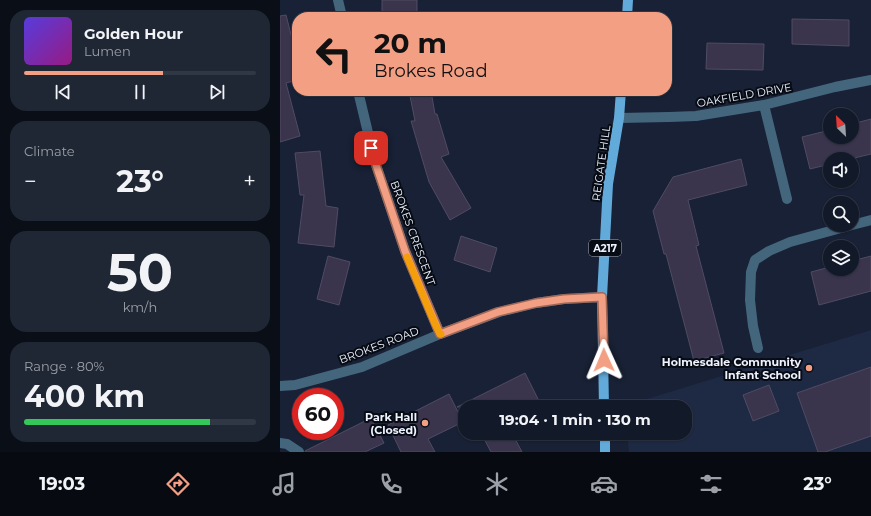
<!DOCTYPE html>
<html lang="en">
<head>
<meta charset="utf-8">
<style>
	:root { --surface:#121928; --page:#1f2634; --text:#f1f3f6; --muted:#9ca0a8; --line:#313845; --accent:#f39f84 }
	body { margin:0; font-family:Montserrat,sans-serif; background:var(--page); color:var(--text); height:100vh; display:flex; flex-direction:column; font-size:15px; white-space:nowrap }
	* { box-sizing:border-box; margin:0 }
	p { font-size:13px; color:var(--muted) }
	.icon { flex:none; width:22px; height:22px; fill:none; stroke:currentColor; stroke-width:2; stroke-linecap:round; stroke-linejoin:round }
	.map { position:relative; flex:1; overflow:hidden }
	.sheet { display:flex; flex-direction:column; gap:10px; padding:10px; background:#0a0e16; width:280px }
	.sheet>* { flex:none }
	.guide { position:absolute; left:12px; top:12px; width:380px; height:84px; border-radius:16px; box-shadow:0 1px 3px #0004,0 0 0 1px var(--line); background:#f39f84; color:#111; overflow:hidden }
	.needle { width:26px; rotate:335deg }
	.controls { position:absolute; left:543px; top:108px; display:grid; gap:8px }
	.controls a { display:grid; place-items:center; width:36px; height:36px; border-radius:50%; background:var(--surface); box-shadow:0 1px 3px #0004,0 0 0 1px var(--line); font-size:20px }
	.speed { position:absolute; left:12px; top:388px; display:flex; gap:8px; font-size:20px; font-weight:700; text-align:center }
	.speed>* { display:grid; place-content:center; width:52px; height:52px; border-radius:50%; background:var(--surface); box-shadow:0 1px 3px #0004,0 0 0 1px var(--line); line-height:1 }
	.speed .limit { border:6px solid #d22; background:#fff; color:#111 }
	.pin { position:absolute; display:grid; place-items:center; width:34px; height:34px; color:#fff; margin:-17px; border-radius:8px; box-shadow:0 2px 6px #0006 }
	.me { position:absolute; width:44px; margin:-22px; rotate:359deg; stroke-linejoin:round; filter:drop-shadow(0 0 3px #0008) }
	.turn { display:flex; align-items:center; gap:14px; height:84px; padding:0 16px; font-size:18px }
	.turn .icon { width:52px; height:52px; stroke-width:2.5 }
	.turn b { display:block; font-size:28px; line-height:34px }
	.big { font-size:30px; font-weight:700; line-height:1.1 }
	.sheet .tile { flex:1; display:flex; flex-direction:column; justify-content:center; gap:6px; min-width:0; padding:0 14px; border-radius:16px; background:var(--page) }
	.sheet .dial { align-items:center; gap:0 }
	.dial b { font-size:52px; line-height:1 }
	.song { display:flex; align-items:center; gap:12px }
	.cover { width:48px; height:48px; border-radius:6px; background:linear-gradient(135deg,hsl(250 70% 55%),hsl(310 70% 35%)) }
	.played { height:4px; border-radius:2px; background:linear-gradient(90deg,var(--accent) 60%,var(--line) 60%) }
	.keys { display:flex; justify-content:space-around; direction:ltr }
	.heat { display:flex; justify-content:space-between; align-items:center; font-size:22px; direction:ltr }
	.charge { height:6px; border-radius:3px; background:linear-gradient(90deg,#34c759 80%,var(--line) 0) }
	.trip { position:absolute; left:178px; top:400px; width:234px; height:40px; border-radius:16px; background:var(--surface); box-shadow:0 1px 3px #0004,0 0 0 1px var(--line); font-weight:700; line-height:40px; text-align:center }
	.tabs { display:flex; height:64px; justify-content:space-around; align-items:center; background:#070a10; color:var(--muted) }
	.tabs .icon { width:28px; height:28px }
	.tabs .active { color:var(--accent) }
	.tabs b { font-size:18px; color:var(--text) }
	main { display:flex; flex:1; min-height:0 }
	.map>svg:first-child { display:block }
	.built { fill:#1e2943 }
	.building { fill:#3a354d; stroke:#504b64 }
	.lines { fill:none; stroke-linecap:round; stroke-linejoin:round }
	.lane { stroke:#44667d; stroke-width:10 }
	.street { stroke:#44667d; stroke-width:10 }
	.primary { stroke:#62aada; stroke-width:10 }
	.route-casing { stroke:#9e6756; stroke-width:10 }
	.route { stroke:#f39f84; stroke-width:7 }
	.slow { stroke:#f59e0b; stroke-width:7 }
	.poi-dot { fill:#f39f84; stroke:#070b14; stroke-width:1.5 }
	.labels { text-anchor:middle; stroke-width:4; stroke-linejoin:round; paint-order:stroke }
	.shield { fill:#070b14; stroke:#a9adb8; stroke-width:1 }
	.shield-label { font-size:10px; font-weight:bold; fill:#eef3ff }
	.street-label { font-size:11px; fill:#eef3ff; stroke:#070b14 }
	.poi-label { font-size:11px; font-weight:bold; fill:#eef3ff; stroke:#070b14; text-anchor:end }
</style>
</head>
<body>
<main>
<section class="sheet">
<div class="tile">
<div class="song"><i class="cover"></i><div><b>Golden Hour</b><p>Lumen</p></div></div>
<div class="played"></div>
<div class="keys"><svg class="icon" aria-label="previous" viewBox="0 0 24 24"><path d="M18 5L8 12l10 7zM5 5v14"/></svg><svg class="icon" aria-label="pause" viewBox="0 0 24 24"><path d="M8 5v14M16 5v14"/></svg><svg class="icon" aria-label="next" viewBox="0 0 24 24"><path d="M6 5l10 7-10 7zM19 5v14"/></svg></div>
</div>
<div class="tile"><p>Climate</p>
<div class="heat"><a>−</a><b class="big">23°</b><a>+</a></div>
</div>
<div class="tile dial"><b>50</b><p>km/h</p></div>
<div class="tile"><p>Range · 80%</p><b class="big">400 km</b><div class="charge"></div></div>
</section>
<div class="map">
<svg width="591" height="452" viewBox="0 0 591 452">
	<rect width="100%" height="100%" fill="#182135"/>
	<!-- built -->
	<path class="built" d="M591 330V452H349L347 433H405V407H344V406Z"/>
	<!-- building -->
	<path class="building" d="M102 0H137V17H102Z
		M6 15 17 58V80L6 83 20 136 0 142V16Z
		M512 19 569 20V46L512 44Z
		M427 43 484 44 483 70 426 69Z
		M129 91H151L155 114H157L169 154 161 157 191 208 170 220 149 182 131 121H135Z
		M591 119V154L570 159H550V164L530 169 522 137 550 130V137H572V124Z
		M40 151 46 206 58 208 54 247 18 243 24 195H20L15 153Z
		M461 159 467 185 408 200 419 245 416 246 444 353 414 361 386 254H384L373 211 393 177Z
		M181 236 217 248 210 272 174 260Z
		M48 256 70 262 59 305 37 299Z
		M591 256V291L539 305 531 272 550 267V269H572V261Z
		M591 367V436L545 452H538L517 393Z
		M245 373 258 399 242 407H177Z
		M489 385 499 411 473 421 463 395Z
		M169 394 183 422 148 439 155 452H121L108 425Z
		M91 418 104 443 85 452H25V451Z
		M201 433H232L242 452H211Z"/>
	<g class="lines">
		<!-- lane -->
		<path class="lane" d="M0 443 7 444 19 452"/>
		<!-- street -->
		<path class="street" d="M58 0 62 17
			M78 91 95 162 125 251 160 334
			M484 105 507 199
			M339 118 389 117 416 116 484 105 555 87 591 80
			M572 225 591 220
			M478 348 473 326 470 300 471 272 475 260 489 251 510 242 572 225
			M0 386 15 385 82 367 160 334 219 312 256 303 284 299 322 297"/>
		<!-- primary -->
		<path class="primary" d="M347 17 348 0
			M324 407 322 297 328 184 339 118 341 91
			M325 433V452"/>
	</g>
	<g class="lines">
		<!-- route casing -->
		<g class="route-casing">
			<path id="route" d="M91 148 95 162 125 251 160 334 218 312 256 303 284 299 322 297 324 360"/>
		</g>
		<!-- route -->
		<use href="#route" class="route"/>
		<!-- slow -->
		<path class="slow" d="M127 257 155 324 160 334H161"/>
	</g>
	<!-- markers -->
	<g class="poi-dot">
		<circle cx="529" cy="368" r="4"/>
		<circle cx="145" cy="423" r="4"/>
	</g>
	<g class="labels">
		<!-- shield labels -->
		<rect class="shield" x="309" y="240" width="32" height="16" rx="3"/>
		<g class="shield-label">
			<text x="325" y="252">A217</text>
		</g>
		<!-- street labels -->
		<g class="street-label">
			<text transform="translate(464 95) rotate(-10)" y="4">OAKFIELD DRIVE</text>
			<text transform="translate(321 163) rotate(-82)" y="4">REIGATE HILL</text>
			<text transform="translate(133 233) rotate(70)" y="4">BROKES CRESCENT</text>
			<text transform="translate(99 345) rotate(-21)" y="4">BROKES ROAD</text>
		</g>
		<!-- poi labels -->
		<g class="poi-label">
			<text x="521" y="366">Holmesdale Community<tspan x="521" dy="13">Infant School</tspan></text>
			<text x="137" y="421">Park Hall<tspan x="137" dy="13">(Closed)</tspan></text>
		</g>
	</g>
</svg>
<div class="controls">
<a><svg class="needle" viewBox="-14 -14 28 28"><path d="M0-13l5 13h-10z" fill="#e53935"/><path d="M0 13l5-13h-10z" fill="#9ca0a8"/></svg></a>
<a><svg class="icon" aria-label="sound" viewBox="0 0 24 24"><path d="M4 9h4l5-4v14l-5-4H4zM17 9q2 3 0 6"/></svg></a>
<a><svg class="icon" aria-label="search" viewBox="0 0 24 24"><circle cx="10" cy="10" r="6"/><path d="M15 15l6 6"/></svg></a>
<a><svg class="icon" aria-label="layers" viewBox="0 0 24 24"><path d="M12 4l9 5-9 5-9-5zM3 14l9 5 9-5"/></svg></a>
</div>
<div class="speed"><div class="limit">60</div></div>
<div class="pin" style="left:91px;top:148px;background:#d93025"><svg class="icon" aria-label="arrive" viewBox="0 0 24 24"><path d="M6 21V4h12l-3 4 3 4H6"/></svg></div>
<svg class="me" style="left:324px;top:360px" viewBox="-20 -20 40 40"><path d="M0-17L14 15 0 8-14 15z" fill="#f39f84" stroke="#fff" stroke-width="4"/></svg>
<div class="trip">19:04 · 1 min · 130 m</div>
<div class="guide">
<div class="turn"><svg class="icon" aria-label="left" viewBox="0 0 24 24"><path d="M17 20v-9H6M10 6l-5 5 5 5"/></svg><div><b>20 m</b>Brokes Road</div></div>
</div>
</div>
</main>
<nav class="tabs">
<b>19:03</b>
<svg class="icon active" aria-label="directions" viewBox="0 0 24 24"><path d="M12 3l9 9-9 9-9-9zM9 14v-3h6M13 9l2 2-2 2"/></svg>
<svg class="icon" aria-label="music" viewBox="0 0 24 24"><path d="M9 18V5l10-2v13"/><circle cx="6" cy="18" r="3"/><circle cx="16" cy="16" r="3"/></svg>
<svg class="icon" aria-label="phone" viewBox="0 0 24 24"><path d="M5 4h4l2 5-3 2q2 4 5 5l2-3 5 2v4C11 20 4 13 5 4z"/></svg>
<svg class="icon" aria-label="climate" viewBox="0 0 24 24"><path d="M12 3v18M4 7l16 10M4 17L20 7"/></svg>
<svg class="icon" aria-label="car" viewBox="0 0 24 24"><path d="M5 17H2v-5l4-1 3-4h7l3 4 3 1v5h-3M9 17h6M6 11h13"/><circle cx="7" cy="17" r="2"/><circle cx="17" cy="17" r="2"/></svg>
<svg class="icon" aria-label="filters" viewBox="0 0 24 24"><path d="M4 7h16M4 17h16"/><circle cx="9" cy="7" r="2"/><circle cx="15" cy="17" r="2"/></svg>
<b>23°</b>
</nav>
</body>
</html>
